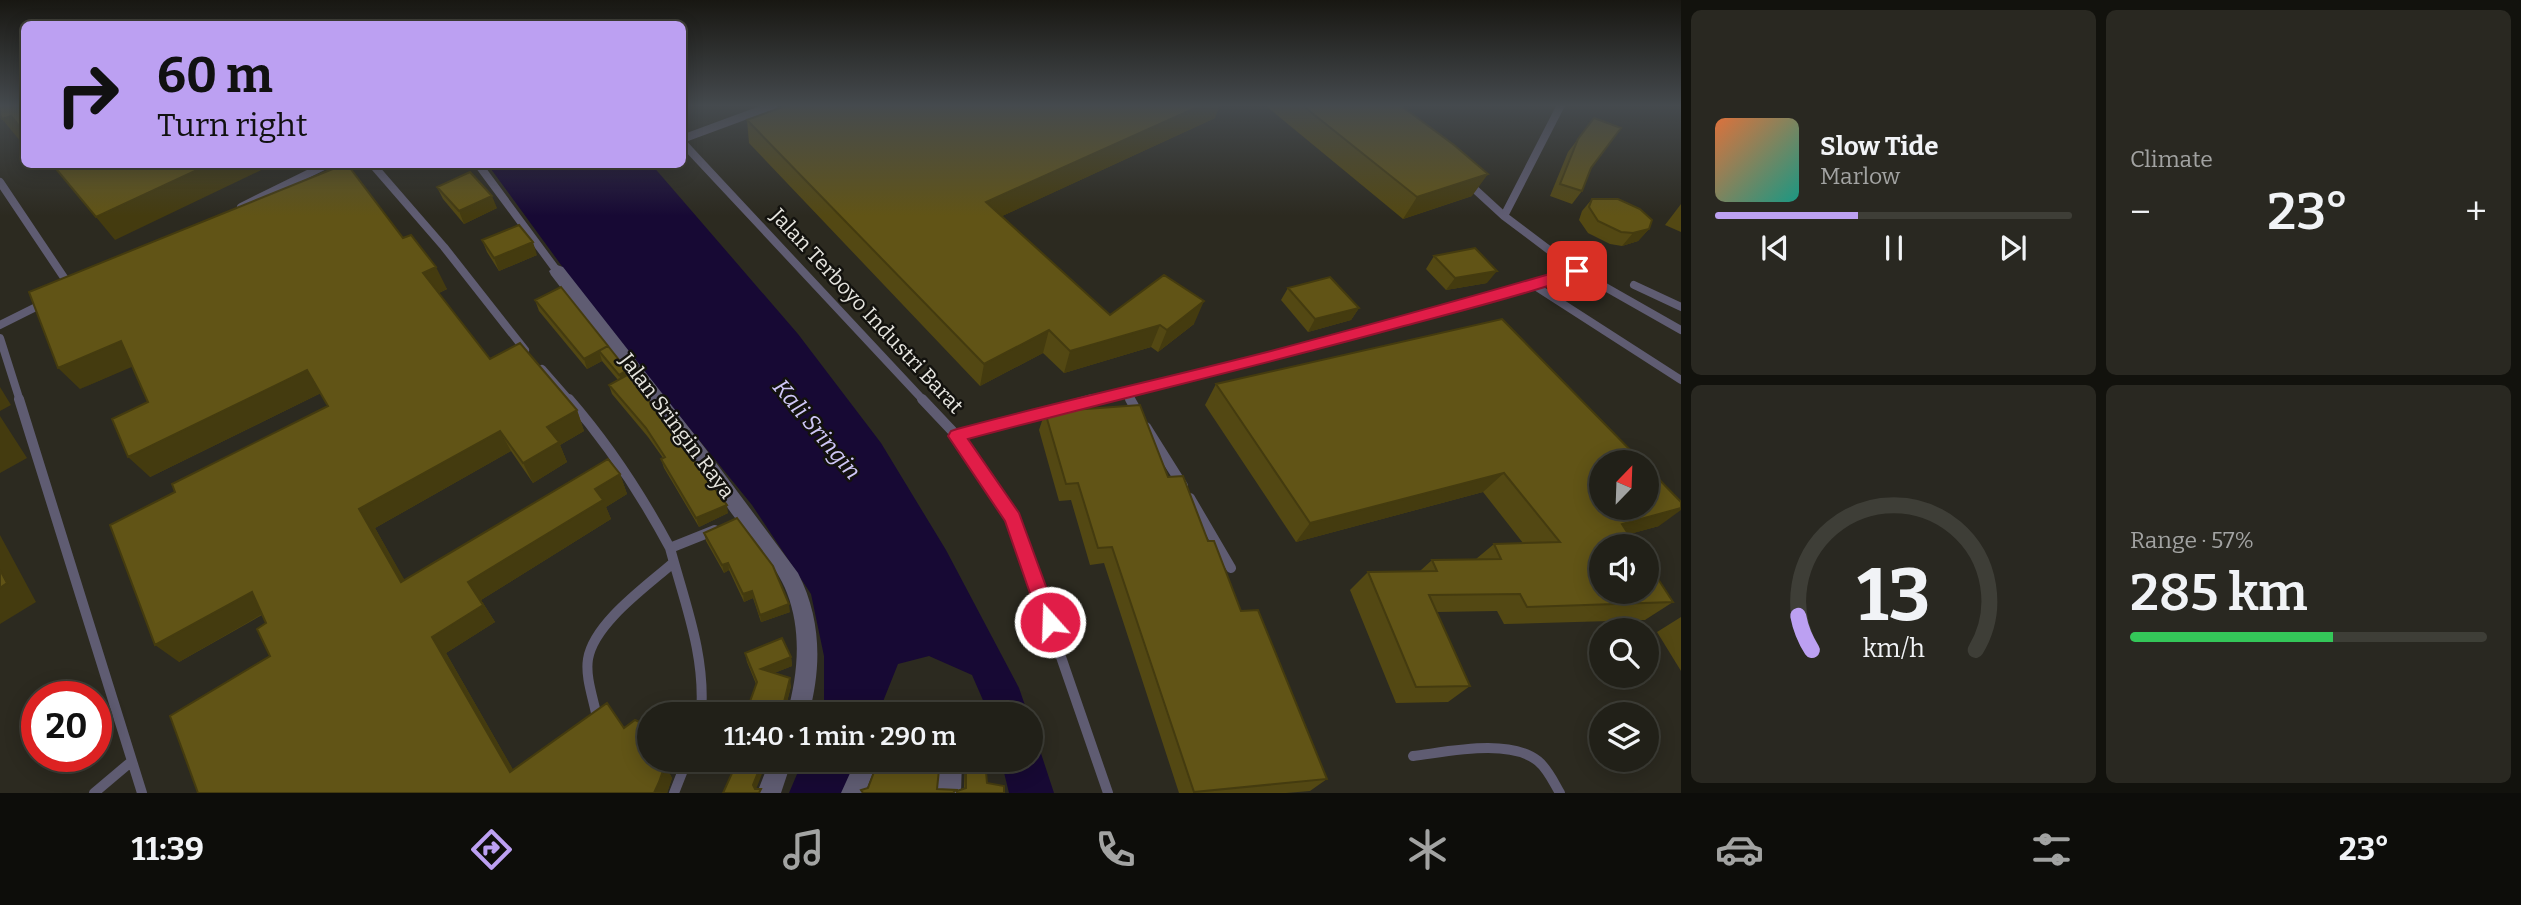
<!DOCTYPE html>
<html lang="en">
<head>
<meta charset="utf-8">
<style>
	:root { --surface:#212018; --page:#292821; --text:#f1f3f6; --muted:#a2a3a2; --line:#3e3e37; --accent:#bca0f2 }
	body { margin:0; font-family:Bitter,serif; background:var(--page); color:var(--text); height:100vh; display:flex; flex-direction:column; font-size:26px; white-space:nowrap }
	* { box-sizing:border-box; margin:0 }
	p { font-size:23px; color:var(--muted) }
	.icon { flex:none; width:38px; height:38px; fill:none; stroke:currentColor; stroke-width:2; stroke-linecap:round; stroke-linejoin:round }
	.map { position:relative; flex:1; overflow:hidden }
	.sheet { display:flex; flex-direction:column; gap:10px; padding:10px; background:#12120d; width:840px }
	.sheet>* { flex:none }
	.hud { position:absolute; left:21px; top:21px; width:665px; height:147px; border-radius:10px; box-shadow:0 4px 18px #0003,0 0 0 2px var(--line); background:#bca0f2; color:#111; overflow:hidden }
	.needle { width:46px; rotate:23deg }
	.buttons { position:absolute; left:1589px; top:450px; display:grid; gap:14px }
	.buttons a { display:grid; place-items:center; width:70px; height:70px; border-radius:50%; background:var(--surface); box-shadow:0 4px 18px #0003,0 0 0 2px var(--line); font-size:35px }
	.speed { position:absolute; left:21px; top:681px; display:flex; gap:14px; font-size:35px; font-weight:700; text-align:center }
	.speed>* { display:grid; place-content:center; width:91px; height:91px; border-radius:50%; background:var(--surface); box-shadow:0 4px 18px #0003,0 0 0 2px var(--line); line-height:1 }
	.speed .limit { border:10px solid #d22; background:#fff; color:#111 }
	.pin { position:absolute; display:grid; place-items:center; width:60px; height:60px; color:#fff; margin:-30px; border-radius:14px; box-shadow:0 4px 10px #0006 }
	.me { position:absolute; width:77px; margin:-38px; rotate:340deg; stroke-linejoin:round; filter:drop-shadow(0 0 5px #0008) }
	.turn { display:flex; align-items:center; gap:24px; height:147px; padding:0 21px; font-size:32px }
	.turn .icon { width:91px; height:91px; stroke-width:2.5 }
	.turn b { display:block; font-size:49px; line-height:60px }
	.big { font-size:52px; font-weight:600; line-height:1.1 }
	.sheet .tile { flex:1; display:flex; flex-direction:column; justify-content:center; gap:10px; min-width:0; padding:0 24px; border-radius:10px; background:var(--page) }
	.sheet .dial { align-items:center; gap:0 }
	.dial svg { height:182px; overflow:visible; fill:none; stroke:var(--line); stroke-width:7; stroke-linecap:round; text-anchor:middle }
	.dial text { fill:var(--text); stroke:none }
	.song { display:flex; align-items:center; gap:21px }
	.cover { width:84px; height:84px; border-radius:10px; background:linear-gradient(135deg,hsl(20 70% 55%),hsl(170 70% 35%)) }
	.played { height:7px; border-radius:4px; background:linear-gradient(90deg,var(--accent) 40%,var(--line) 40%) }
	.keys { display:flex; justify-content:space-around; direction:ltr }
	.heat { display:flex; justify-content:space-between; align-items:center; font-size:38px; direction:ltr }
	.charge { height:10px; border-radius:5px; background:linear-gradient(90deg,#34c759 57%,var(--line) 0) }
	.sheet .tiles { flex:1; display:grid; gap:10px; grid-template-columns:repeat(2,1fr) }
	.trip { position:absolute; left:637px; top:702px; width:406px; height:70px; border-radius:35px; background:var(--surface); box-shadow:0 4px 18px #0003,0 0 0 2px var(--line); font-weight:600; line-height:70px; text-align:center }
	.dock { display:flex; height:112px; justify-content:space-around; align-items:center; background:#0d0d0a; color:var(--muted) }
	.dock .icon { width:49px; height:49px }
	.dock .on { color:var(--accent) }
	.dock b { font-size:32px; color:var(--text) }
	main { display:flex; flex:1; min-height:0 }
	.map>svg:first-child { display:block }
	.water { fill:#170934 }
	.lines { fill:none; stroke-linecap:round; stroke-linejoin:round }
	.lane-far1 { stroke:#5f5c72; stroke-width:8 }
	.lane { stroke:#5f5c72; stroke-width:10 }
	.street { fill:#5f5c72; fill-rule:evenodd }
	.wall { fill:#534813 }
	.shaded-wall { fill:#443b0f }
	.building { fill:#615416; stroke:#443b0f; stroke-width:2 }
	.route { fill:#e11d48; stroke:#92132f; stroke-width:2 }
	.labels { text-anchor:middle; stroke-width:5; stroke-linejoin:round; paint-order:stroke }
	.street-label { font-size:21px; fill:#e6e5df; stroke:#13120e }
	.water-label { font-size:23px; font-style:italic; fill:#cfc7f7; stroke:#13120e }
</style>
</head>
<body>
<main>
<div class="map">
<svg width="1681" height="793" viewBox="0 0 1681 793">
	<rect width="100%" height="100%" fill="#2c2a20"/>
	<!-- water -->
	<path class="water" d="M488 165H652L798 334 881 443 946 550 1019 688 1028 714H989L972 675 929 656 898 664 878 714H819L824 702V656L811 594 752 505 602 321Z
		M1031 723 1054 793H1009L1001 760H1031Z
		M803 760H858L844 793H789Z"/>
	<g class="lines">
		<!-- lane-far1 -->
		<path class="lane-far1" d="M682 139 774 105
			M682 142 924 401
			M372 164 444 247 525 350
			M478 164 557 271
			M0 182 71 288
			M1468 183 1504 216 1577 271 1681 330
			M241 207 328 164
			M1504 216 1561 105
			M1634 285 1681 307
			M1535 286 1681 380
			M0 325 46 302
			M0 338 20 401
			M542 369 570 401
			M1126 392 1131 401
			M1084 401 1268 357 1535 286 1577 271"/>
		<!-- lane -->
		<path class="lane" d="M19 399 142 793
			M569 399C609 445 641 494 670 548L715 530
			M922 399 957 436 1013 518 1108 793
			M1130 399 1139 415
			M1146 427 1183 486
			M957 436 1092 399
			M1190 498 1231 568
			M670 548C685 604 706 656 701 714
			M597 718C594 700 585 678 588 659 594 623 647 586 673 563
			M1413 756C1447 752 1509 738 1538 761 1548 769 1554 783 1560 793
			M94 793 132 761
			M674 793 687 760"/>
		<!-- street -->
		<path class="street" d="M557 265 563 267 705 448 798 573C821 618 822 665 809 714H787C798 674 802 632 787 593 776 564 750 539 732 514 674 433 612 354 551 275L549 271Z
			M770 760H792L781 793H757Z
			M856 760H878L865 793H841Z
			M940 760H962L961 793H937Z"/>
	</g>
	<!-- wall -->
	<path class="wall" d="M1265 105H1400L1472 196 1403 219Z
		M1215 118 1002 216 1110 315 1194 324 1158 352 1151 347 1064 373 1043 353 980 386 749 143 747 120Z
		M1594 118 1582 191 1572 204 1550 196 1568 152Z
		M437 187 497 208 464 224 443 199Z
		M1592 199 1649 229 1638 241 1622 246 1610 244 1588 233 1579 220 1582 211Z
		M1681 204V232L1665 225Z
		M403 238 447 289 439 293 490 359 577 410 584 431 560 445 567 462 533 483 511 451 375 528 404 580 620 474 627 494 606 507 611 519 481 600 495 622 446 653 513 770 624 728 649 760H669L666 767 672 778 667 793H198L270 656 266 623 262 615 179 662 175 492 328 406 321 393 150 477 148 402 132 366 80 389Z
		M482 240 537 255 499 271 487 252Z
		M1434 256 1487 283 1446 290 1426 269Z
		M1288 288 1359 308 1351 320 1308 332 1281 300Z
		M535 300 628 375 728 513 699 527 664 468 661 459 663 458 648 437 612 394 609 385 618 380 602 361 587 369 539 311Z
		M1502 319 1659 526 1629 534 1673 602 1645 620 1504 624 1497 611 1437 612 1470 686 1448 702 1396 703 1350 590 1368 572 1420 571 1432 560 1476 559 1494 544 1523 543 1483 492 1296 542 1205 405 1216 384Z
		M1045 412 1168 477 1208 541 1241 611 1327 779 1310 791 1286 793H1179L1104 563 1090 565 1071 500 1059 501 1039 430Z
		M704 533 790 612 761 622 753 598 744 602 729 570 724 573 706 541Z
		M1681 617V671L1657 632Z
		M745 653 791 657 792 666 774 673 791 686 784 714H750L748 707 756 684 747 662Z
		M965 760H964H985L987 783 1004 793H956L957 791 964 788Z"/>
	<!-- shaded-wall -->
	<path class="shaded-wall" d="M1202 105H1220L1215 118 983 225 986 202Z
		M11 116 24 132V141L21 142 2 119Z
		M210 164H274L115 240 96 217Z
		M1488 174 1472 196 1403 219 1417 197Z
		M492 196 497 208 464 224 459 211Z
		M1649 229 1638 241 1622 246 1633 233Z
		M533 242 537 255 499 271 494 258Z
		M436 267 447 289 434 295 423 273Z
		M1497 271 1487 283 1446 290 1455 278Z
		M1204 301 1194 324 1158 352 1167 330Z
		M1359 308 1351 320 1308 332 1315 319Z
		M1160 325 1151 347 1064 373 1070 351Z
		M1049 330 1043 353 980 386 984 364Z
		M121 341 141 363 80 389 58 368Z
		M608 346 599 351 602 361 587 369 584 359Z
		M307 370 323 392 150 477 128 457Z
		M627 370 630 382 623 386 619 375Z
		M0 387 11 405 0 411Z
		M577 410 584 431 560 445 567 462 533 483 523 463 547 427Z
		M0 416 27 458 0 473Z
		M500 431 511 451 375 528 416 600 401 582 359 509Z
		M1504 473 1483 492 1296 542 1310 523Z
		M620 474 627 494 606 507 611 519 481 600 495 622 446 653 522 785 510 772 432 637 468 582 595 489Z
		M727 505 728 513 699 527 696 518Z
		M1681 508V510L1659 526 1597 543 1622 524Z
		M0 535 36 602 0 624Z
		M728 563 729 570 724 573 722 565Z
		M752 591 753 598 744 602 743 594Z
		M252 592 271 609 179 662 155 645Z
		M789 604 790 612 761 622 760 615Z
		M791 657 792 666 762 678 761 669Z
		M790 678 791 686 784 714H781Z
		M661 760H669L666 767 672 778 667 793H654Z
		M763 760H767V761L755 792 753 785Z"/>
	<!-- building -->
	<path class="building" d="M0 105H24V132L11 116 2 119 0 114Z
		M788 105H1202L986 202 1110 315 1164 275 1204 301 1167 330 1160 325 1070 351 1049 330 984 364 747 120Z
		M1302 105H1400L1454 145 1488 174 1417 197Z
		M1594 118 1621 128 1591 168 1582 191 1560 184 1578 139Z
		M52 164H210L96 217Z
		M345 164H347L403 238 411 235 436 267 423 273 490 359 520 343 577 410 547 427 559 442 523 463 500 431 359 509 401 582 608 459 620 474 595 489 603 500 468 582 483 605 432 637 510 772 607 703 624 728 635 720 649 726V760H661L665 765 659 782 654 793H198L170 716 270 656 257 629 266 623 252 592 155 645 110 525 175 492 172 484 328 406 307 370 128 457 112 419 148 402 121 341 58 368 29 292Z
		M470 172 492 196 459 211 437 187Z
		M1592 199H1618L1640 209 1652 220 1649 229 1633 233 1621 232 1598 221 1589 207Z
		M519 225 533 242 494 258 482 240Z
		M1475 248 1497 271 1455 278 1434 256Z
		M1330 277 1359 308 1315 319 1288 288Z
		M561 287 608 346 584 359 535 300Z
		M1502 319 1642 462H1601V508H1647V467L1681 502V508L1622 524 1636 546H1601V592H1647V562L1673 602 1527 607 1520 594 1429 595 1470 686 1416 687 1368 572 1437 571 1432 560 1501 559 1494 544 1560 542 1504 473 1310 523 1216 384Z
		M608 346 627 370 619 375 599 351Z
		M629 374 727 505 696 518 661 459 665 457 646 428 609 385Z
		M1140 405 1168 477 1183 476 1208 541H1214L1241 611 1258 610 1327 779 1194 792 1112 547 1098 548 1078 483 1066 484 1045 412Z
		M737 518 773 566 789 604 760 615 752 591 743 594 728 563 722 565 704 533Z
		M0 570 7 583 0 588Z
		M782 638 791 657 761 669 790 678 781 714H770L748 707 757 682 745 653Z
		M738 760H763L753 785 755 789H761L759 793H723Z
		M882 760H940L937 789 956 790 953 793H863L861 790 868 788 877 764Z
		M966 760H985L987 783 1004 786V793H957V791L966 788Z"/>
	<!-- sky -->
	<linearGradient id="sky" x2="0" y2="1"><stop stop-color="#181712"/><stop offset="0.49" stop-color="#454a4e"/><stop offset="1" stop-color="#454a4e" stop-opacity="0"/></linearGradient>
	<rect width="1681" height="216" fill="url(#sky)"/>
	<!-- route -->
	<path class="route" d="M1577 266 1584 271 1582 275C1524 295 1464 310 1404 326 1259 366 1113 400 968 439L1019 513 1059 622 1056 629 1050 631 1043 629 1040 622 1005 521 948 436 951 431 957 429C1061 401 1166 378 1271 351 1373 324 1475 296 1577 266Z"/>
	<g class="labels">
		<!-- street labels -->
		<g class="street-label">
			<text transform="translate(867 311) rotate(47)" y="7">Jalan Terboyo Industri Barat</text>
			<text transform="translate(677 426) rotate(53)" y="7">Jalan Sringin Raya</text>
		</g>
		<!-- water labels -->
		<g class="water-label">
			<text transform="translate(817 429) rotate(50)" y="8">Kali Sringin</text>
		</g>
	</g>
</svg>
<div class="buttons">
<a><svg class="needle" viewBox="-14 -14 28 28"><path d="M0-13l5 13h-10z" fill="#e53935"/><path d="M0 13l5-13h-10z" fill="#a2a3a2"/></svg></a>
<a><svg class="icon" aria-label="sound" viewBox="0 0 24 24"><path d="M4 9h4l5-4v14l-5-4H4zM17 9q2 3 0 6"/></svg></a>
<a><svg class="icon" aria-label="search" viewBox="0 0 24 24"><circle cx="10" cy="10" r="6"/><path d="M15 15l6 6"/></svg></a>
<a><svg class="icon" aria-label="layers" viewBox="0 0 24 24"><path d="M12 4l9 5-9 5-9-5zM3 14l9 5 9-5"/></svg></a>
</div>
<div class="speed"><div class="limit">20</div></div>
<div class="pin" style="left:1577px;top:271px;background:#d93025"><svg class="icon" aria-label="arrive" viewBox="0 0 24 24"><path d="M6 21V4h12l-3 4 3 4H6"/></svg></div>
<svg class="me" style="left:1050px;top:622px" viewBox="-20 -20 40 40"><circle r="17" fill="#e11d48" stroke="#fff" stroke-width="3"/><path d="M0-11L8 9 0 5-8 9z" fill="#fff"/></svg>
<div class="trip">11:40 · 1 min · 290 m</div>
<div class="hud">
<div class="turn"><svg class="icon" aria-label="right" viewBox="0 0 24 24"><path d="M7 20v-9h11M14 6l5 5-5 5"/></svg><div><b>60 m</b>Turn right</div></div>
</div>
</div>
<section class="sheet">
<div class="tiles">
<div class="tile">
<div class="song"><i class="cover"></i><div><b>Slow Tide</b><p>Marlow</p></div></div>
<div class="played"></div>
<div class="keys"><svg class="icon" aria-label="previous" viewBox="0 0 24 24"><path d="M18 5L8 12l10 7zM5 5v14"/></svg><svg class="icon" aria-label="pause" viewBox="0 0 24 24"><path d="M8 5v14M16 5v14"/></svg><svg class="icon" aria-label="next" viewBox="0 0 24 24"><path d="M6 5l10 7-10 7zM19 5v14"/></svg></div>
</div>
<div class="tile"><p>Climate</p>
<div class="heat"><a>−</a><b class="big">23°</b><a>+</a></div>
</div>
<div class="tile dial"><svg viewBox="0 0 100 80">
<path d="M14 69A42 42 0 1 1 86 69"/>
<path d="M14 69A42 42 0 0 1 8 54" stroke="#bca0f2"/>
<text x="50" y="56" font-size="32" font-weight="700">13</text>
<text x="50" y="72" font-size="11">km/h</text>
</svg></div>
<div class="tile"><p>Range · 57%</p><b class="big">285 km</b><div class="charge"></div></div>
</div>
</section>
</main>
<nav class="dock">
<b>11:39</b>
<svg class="icon on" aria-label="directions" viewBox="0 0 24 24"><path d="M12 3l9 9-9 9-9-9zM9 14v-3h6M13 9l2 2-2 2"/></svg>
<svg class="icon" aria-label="music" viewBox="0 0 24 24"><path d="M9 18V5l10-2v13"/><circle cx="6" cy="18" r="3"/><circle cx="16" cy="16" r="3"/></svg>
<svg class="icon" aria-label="phone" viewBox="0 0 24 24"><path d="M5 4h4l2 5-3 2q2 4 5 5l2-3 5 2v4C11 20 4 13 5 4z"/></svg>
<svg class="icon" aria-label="climate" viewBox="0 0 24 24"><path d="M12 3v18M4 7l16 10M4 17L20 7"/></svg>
<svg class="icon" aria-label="car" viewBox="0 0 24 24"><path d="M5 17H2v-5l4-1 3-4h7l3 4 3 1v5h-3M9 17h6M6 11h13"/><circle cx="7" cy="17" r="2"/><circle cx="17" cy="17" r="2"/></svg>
<svg class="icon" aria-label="filters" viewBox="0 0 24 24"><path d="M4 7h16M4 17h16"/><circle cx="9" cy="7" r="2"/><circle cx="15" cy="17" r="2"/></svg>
<b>23°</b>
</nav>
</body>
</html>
